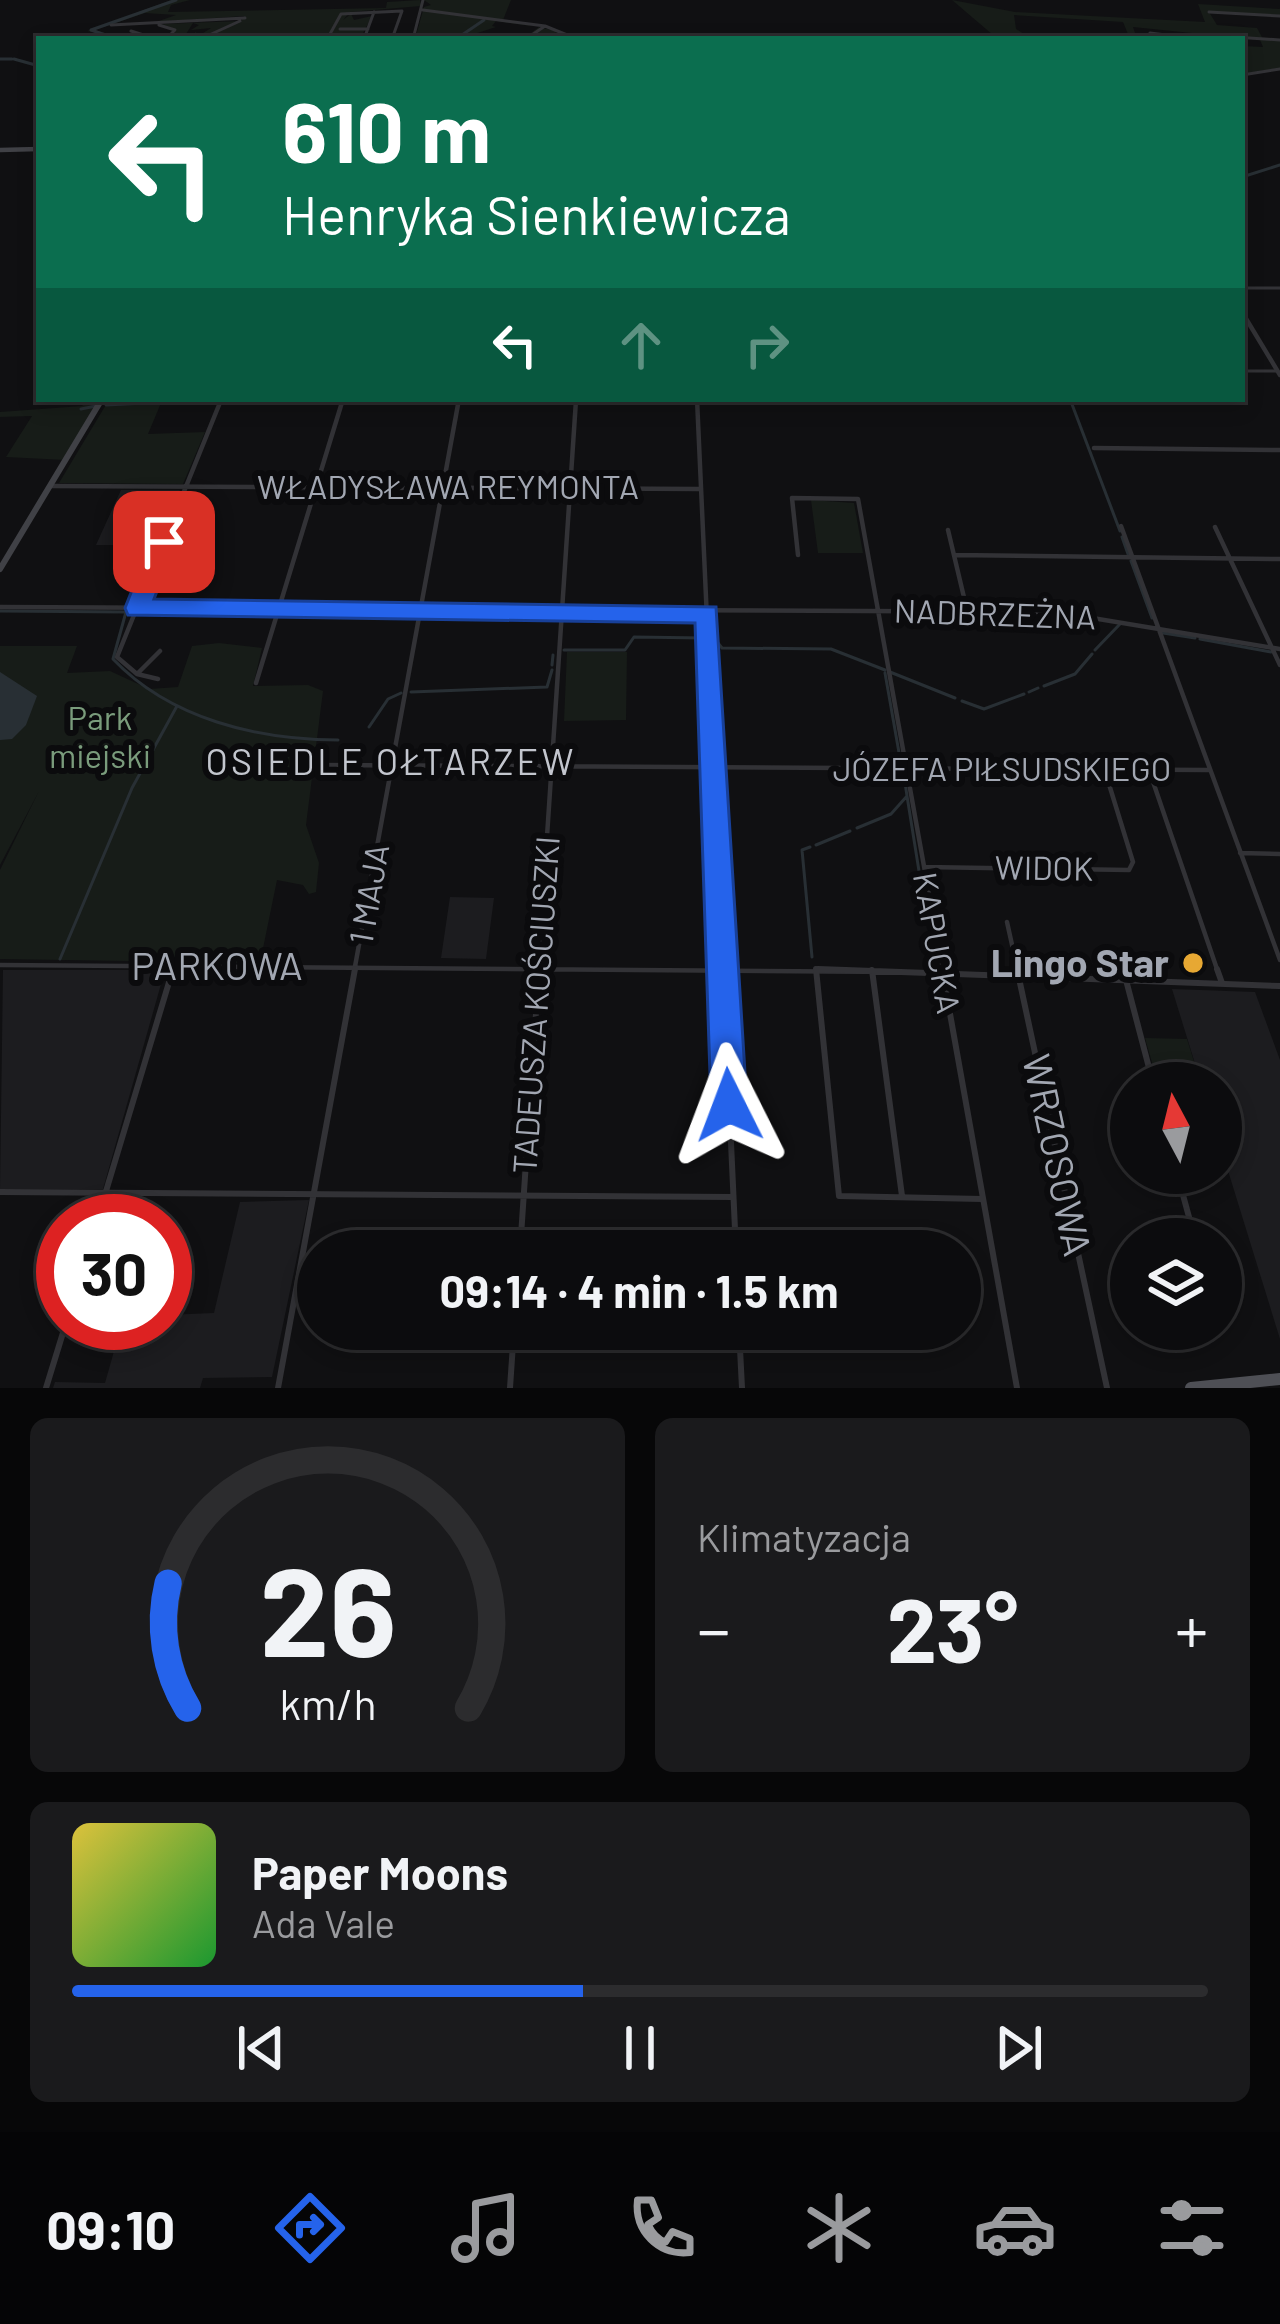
<!DOCTYPE html>
<html lang="pl">
<head>
<meta charset="utf-8">
<style>
	:root { --surface:#0c0c0e; --page:#1a1a1c; --text:#f1f3f6; --muted:#9a9b9e; --line:#2c2c2e; --accent:#2563eb }
	body { margin:0; font-family:Barlow,sans-serif; background:var(--page); color:var(--text); height:100vh; display:flex; flex-direction:column; font-size:45px; white-space:nowrap }
	* { box-sizing:border-box; margin:0 }
	p { font-size:39px; color:var(--muted) }
	.icon { flex:none; width:66px; height:66px; fill:none; stroke:currentColor; stroke-width:2; stroke-linecap:round; stroke-linejoin:round }
	.map { position:relative; height:1388px; overflow:hidden }
	.details { display:flex; flex-direction:column; gap:30px; padding:30px; background:#070708; flex:1 }
	.details>* { flex:none }
	.guide { position:absolute; left:36px; top:36px; width:1209px; height:366px; border-radius:0px; box-shadow:0 6px 18px #0003,0 0 0 3px var(--line); background:#0b6e4f; color:#fff; overflow:hidden }
	.needle { width:78px; rotate:353deg }
	.fabs { position:absolute; left:1110px; top:1062px; display:grid; gap:24px }
	.fabs a { display:grid; place-items:center; width:132px; height:132px; border-radius:50%; background:var(--surface); box-shadow:0 6px 18px #0003,0 0 0 3px var(--line); font-size:60px }
	.speed { position:absolute; left:36px; top:1194px; display:flex; gap:24px; font-size:60px; font-weight:700; text-align:center }
	.speed>* { display:grid; place-content:center; width:156px; height:156px; border-radius:50%; background:var(--surface); box-shadow:0 6px 18px #0003,0 0 0 3px var(--line); line-height:1 }
	.speed .limit { border:18px solid #d22; background:#fff; color:#111 }
	.pin { position:absolute; display:grid; place-items:center; width:102px; height:102px; color:#fff; margin:-51px; border-radius:24px; box-shadow:0 6px 18px #0006 }
	.me { position:absolute; width:132px; margin:-66px; rotate:357deg; stroke-linejoin:round; filter:drop-shadow(0 0 9px #0008) }
	.turn { display:flex; align-items:center; gap:42px; height:252px; padding:0 48px; font-size:54px }
	.turn .icon { width:156px; height:156px; stroke-width:2.5 }
	.turn b { display:block; font-size:84px; line-height:102px }
	.lanes { display:flex; align-items:center; height:114px; padding:0 48px; background:#0003; justify-content:center; gap:60px; direction:ltr }
	.lanes .off { opacity:.35 }
	.big { font-size:90px; font-weight:700; line-height:1.1 }
	.details .tile { flex:1; display:flex; flex-direction:column; justify-content:center; gap:18px; min-width:0; padding:0 42px; border-radius:18px; background:var(--page) }
	.details .dial { align-items:center; gap:0 }
	.dial svg { height:312px; overflow:visible; fill:none; stroke:var(--line); stroke-width:7; stroke-linecap:round; text-anchor:middle }
	.dial text { fill:var(--text); stroke:none }
	.song { display:flex; align-items:center; gap:36px }
	.cover { width:144px; height:144px; border-radius:18px; background:linear-gradient(135deg,hsl(50 70% 55%),hsl(130 70% 35%)) }
	.played { height:12px; border-radius:6px; background:linear-gradient(90deg,var(--accent) 45%,var(--line) 45%) }
	.keys { display:flex; justify-content:space-around; direction:ltr }
	.heat { display:flex; justify-content:space-between; align-items:center; font-size:66px; direction:ltr }
	.details .tiles { flex:1; display:grid; gap:30px; grid-template-columns:1fr 1fr }
	.tile:last-child { grid-column:span 2 }
	.trip { position:absolute; left:297px; top:1230px; width:684px; height:120px; border-radius:60px; background:var(--surface); box-shadow:0 6px 18px #0003,0 0 0 3px var(--line); font-weight:700; line-height:120px; text-align:center }
	.menu { display:flex; height:192px; justify-content:space-around; align-items:center; background:#050506; color:var(--muted) }
	.menu .icon { width:84px; height:84px }
	.menu .current { color:var(--accent) }
	.menu b { font-size:54px; color:var(--text) }
	.map>svg:first-child { display:block }
	.built { fill:#1c1c1f }
	.green { fill:#171c18 }
	.water { fill:#282f34 }
	.lines { fill:none; stroke-linecap:round; stroke-linejoin:round }
	.stream { stroke:#282f34; stroke-width:3 }
	.minor-far2 { stroke:#323236; stroke-width:3 }
	.minor-far1 { stroke:#323236; stroke-width:4.5 }
	.minor { stroke:#323236; stroke-width:6 }
	.tertiary-far1 { stroke:#323236; stroke-width:3 }
	.tertiary { stroke:#323236; stroke-width:4.5 }
	.secondary-far1 { stroke:#404146; stroke-width:4.5 }
	.secondary { stroke:#404146; stroke-width:6 }
	.primary { stroke:#4e4f55; stroke-width:12 }
	.route { fill:#2563eb; stroke:#184099; stroke-width:3 }
	.poi-dot { fill:#e7a833; stroke:#0b0b0d; stroke-width:4.5 }
	.labels { text-anchor:middle; stroke-width:12; stroke-linejoin:round; paint-order:stroke }
	.street-label { font-size:33px; fill:#a2a7b2; stroke:#0b0b0d }
	.park-label { font-size:33px; fill:#7a9c7c; stroke:#0b0b0d }
	.neighbourhood-label { font-size:36px; letter-spacing:3px; fill:#c3c6ce; stroke:#0b0b0d }
	.near-poi-label { font-size:39px; font-weight:bold; fill:#a2a7b2; stroke:#0b0b0d; text-anchor:end }
	.near-street-label { font-size:39px; fill:#a2a7b2; stroke:#0b0b0d }
</style>
</head>
<body>
<div class="map">
<svg width="1280" height="1388" viewBox="0 0 1280 1388">
	<rect width="100%" height="100%" fill="#101012"/>
	<!-- built -->
	<path class="built" d="M121 490H180L157 545H96Z
		M450 897 494 898 486 959 441 958Z
		M3 970H165L103 1189H0Z
		M1172 989 1255 992 1280 1060V1339L1221 1148V1122H1241L1229 1085 1201 1083Z
		M309 1200 272 1377 203 1378 200 1388H53L55 1382 105 1383 122 1323H165V1315L214 1313 240 1202Z"/>
	<!-- green -->
	<path class="green" d="M171 0H190L171 5 168 12 386 8 387 2 420 0 421 6 350 12 343 20 351 14 354 20 372 16 360 39H329L341 13 328 35 209 34 194 39 195 32 200 35 211 28 191 30 199 25 193 23 186 34 174 35 183 36 180 39H169L177 30 162 24 241 21 244 16 156 22 176 15 145 13 95 30 126 39 87 31Z
		M424 0H511L503 20 557 31 552 37 562 35 546 39 533 34 523 39 539 27 496 21 492 26 496 27 459 39H415L424 7 431 5Z
		M952 0 1015 12 1205 22 1198 4 1280 9V15L1209 12 1217 25 1257 28 1263 39 1280 40V68L1242 74V46L1263 47 1260 40 1133 27 1137 39H1130L1123 22 1014 15 1016 29 1032 39 993 35Z
		M88 399H100L66 460 6 457 32 416 0 417V412L82 406Z
		M107 403H161L148 434 205 432 183 484 59 483Z
		M811 500 854 503 863 553H818Z
		M219 643 262 648 253 686 308 685 323 691 306 825 319 863 316 892 309 894 303 885 277 880 260 963 0 959V870L39 791 0 865V646H77L67 673 110 671 149 689 178 687 192 646Z
		M567 652H627L626 720 564 721Z
		M1145 1038 1187 1039 1200 1081 1157 1080Z"/>
	<!-- water -->
	<path class="water" d="M0 672 37 696 26 725 12 739 0 740Z"/>
	<g class="lines">
		<!-- stream -->
		<path class="stream" d="M117 39 91 30 176 0
			M456 39 484 20
			M0 59H12
			M14 59 39 66
			M1242 177 1280 165
			M1070 399 1120 531
			M106 405 222 399
			M81 409 96 406
			M1122 537 1128 554
			M1131 561 1152 618
			M0 611 126 612 113 659C170 719 258 740 338 740
			M1163 633 1195 638
			M714 638 722 648 831 649 885 670
			M1200 639 1271 652
			M564 650H625L634 637 704 638
			M1095 650 1120 624
			M552 665 553 655
			M890 672 955 698
			M885 673 901 764
			M1044 686 1075 674 1092 654
			M411 692 547 687 552 670
			M1029 692 1038 688
			M962 701 984 709 1024 694
			M369 727 388 699 401 693
			M907 796 919 871
			M857 828 891 814 907 796 904 776
			M816 845 850 831
			M810 847 802 850 812 957
			M60 959 132 788 177 706"/>
		<!-- minor-far2 -->
		<path class="minor-far2" d="M423 10 545 26 577 39
			M1209 12 1280 16
			M111 25 245 18
			M159 25 175 30 166 39
			M340 29H368
			M131 31 156 39
			M330 34 341 14 402 11 392 39
			M207 36 240 21
			M1219 36 1280 40
			M204 38 329 36
			M364 39 374 12
			M413 39 423 0
			M526 39 545 26
			M1153 39 1150 33 1198 39
			M1242 288H1280
			M1242 371H1278"/>
		<!-- minor-far1 -->
		<path class="minor-far1" d="M516 399H579
			M697 399 723 972
			M1094 448 1280 450
			M51 486 699 489
			M1121 526 1280 960
			M1215 527 1280 665
			M948 530 967 610
			M798 555 792 498 858 499 943 972
			M954 555 1280 559
			M0 607 1056 612 1280 649
			M160 651 137 674 117 657 219 405
			M137 674 158 679
			M256 683 343 399
			M315 765 1208 770
			M1149 770 1218 972
			M1240 853 1280 854
			M924 867 1129 870 1133 862 1104 768
			M1007 922 1018 972
			M0 965 899 972
			M354 972 459 399
			M538 972 576 400"/>
		<!-- minor -->
		<path class="minor" d="M723 969 736 1251
			M816 969 839 1196 982 1199
			M818 969 1280 986
			M942 969 1017 1388
			M1017 969 1107 1388
			M1217 969 1222 983
			M872 970 902 1196
			M1126 980 1153 1083
			M1177 1173 1195 1239
			M0 1192 733 1197
			M97 1221 173 969
			M520 1251 539 969
			M739 1329 742 1388
			M46 1388 66 1323
			M278 1388 355 969
			M510 1388 514 1329"/>
		<!-- tertiary-far1 -->
		<path class="tertiary-far1" d="M1242 75 1280 69"/>
		<!-- tertiary -->
		<path class="tertiary" d="M1242 312 1280 375"/>
		<!-- secondary-far1 -->
		<path class="secondary-far1" d="M0 150 39 149"/>
		<!-- secondary -->
		<path class="secondary" d="M0 569 102 399"/>
		<!-- primary -->
		<path class="primary" d="M1191 1388 1280 1379"/>
	</g>
	<!-- route -->
	<path class="route" d="M164 533 176 542 154 599 716 607 747 1105 742 1117 729 1122 716 1117 711 1105 695 623 128 615 125 608 151 542Z"/>
	<!-- markers -->
	<circle class="poi-dot" cx="1193" cy="963" r="12"/>
	<g class="labels">
		<!-- street labels -->
		<g class="street-label">
			<text x="448" y="499">WŁADYSŁAWA REYMONTA</text>
			<text transform="translate(995 614) rotate(2)" y="12">NADBRZEŻNA</text>
			<text x="1002" y="781">JÓZEFA PIŁSUDSKIEGO</text>
			<text transform="translate(1044 868) rotate(1)" y="12">WIDOK</text>
			<text transform="translate(369 894) rotate(-80)" y="12">1 MAJA</text>
			<text transform="translate(937 943) rotate(80)" y="12">KAPUCKA</text>
			<text transform="translate(536 1005) rotate(-86)" y="12">TADEUSZA KOŚCIUSZKI</text>
		</g>
		<!-- park labels -->
		<g class="park-label">
			<text x="100" y="730">Park<tspan x="100" dy="38">miejski</tspan></text>
		</g>
		<!-- neighbourhood labels -->
		<g class="neighbourhood-label">
			<text x="391" y="775">OSIEDLE OŁTARZEW</text>
		</g>
		<!-- near-poi labels -->
		<g class="near-poi-label">
			<text x="1169" y="977">Lingo Star</text>
		</g>
		<!-- near-street labels -->
		<g class="near-street-label">
			<text x="217" y="980">PARKOWA</text>
			<text transform="translate(1057 1155) rotate(78)" y="14">WRZOSOWA</text>
		</g>
	</g>
</svg>
<div class="fabs">
<a><svg class="needle" viewBox="-14 -14 28 28"><path d="M0-13l5 13h-10z" fill="#e53935"/><path d="M0 13l5-13h-10z" fill="#9a9b9e"/></svg></a>
<a><svg class="icon" aria-label="layers" viewBox="0 0 24 24"><path d="M12 4l9 5-9 5-9-5zM3 14l9 5 9-5"/></svg></a>
</div>
<div class="speed"><div class="limit">30</div></div>
<div class="pin" style="left:164px;top:542px;background:#d93025"><svg class="icon" aria-label="arrive" viewBox="0 0 24 24"><path d="M6 21V4h12l-3 4 3 4H6"/></svg></div>
<svg class="me" style="left:729px;top:1105px" viewBox="-20 -20 40 40"><path d="M0-17L14 15 0 8-14 15z" fill="#2563eb" stroke="#fff" stroke-width="4"/></svg>
<div class="trip">09:14 · 4 min · 1.5 km</div>
<div class="guide">
<div class="turn"><svg class="icon" aria-label="left" viewBox="0 0 24 24"><path d="M17 20v-9H6M10 6l-5 5 5 5"/></svg><div><b>610 m</b>Henryka Sienkiewicza</div></div>
<div class="lanes"><svg class="icon" aria-label="left" viewBox="0 0 24 24"><path d="M17 20v-9H6M10 6l-5 5 5 5"/></svg><svg class="icon off" aria-label="ahead" viewBox="0 0 24 24"><path d="M12 20V5M6 11l6-6 6 6"/></svg><svg class="icon off" aria-label="right" viewBox="0 0 24 24"><path d="M7 20v-9h11M14 6l5 5-5 5"/></svg></div>
</div>
</div>
<section class="details">
<div class="tiles">
<div class="tile dial"><svg viewBox="0 0 100 80">
<path d="M14 69A42 42 0 1 1 86 69"/>
<path d="M14 69A42 42 0 0 1 9 37" stroke="#2563eb"/>
<text x="50" y="56" font-size="32" font-weight="700">26</text>
<text x="50" y="72" font-size="11">km/h</text>
</svg></div>
<div class="tile"><p>Klimatyzacja</p>
<div class="heat"><a>−</a><b class="big">23°</b><a>+</a></div>
</div>
<div class="tile">
<div class="song"><i class="cover"></i><div><b>Paper Moons</b><p>Ada Vale</p></div></div>
<div class="played"></div>
<div class="keys"><svg class="icon" aria-label="previous" viewBox="0 0 24 24"><path d="M18 5L8 12l10 7zM5 5v14"/></svg><svg class="icon" aria-label="pause" viewBox="0 0 24 24"><path d="M8 5v14M16 5v14"/></svg><svg class="icon" aria-label="next" viewBox="0 0 24 24"><path d="M6 5l10 7-10 7zM19 5v14"/></svg></div>
</div>
</div>
</section>
<nav class="menu">
<b>09:10</b>
<svg class="icon current" aria-label="directions" viewBox="0 0 24 24"><path d="M12 3l9 9-9 9-9-9zM9 14v-3h6M13 9l2 2-2 2"/></svg>
<svg class="icon" aria-label="music" viewBox="0 0 24 24"><path d="M9 18V5l10-2v13"/><circle cx="6" cy="18" r="3"/><circle cx="16" cy="16" r="3"/></svg>
<svg class="icon" aria-label="phone" viewBox="0 0 24 24"><path d="M5 4h4l2 5-3 2q2 4 5 5l2-3 5 2v4C11 20 4 13 5 4z"/></svg>
<svg class="icon" aria-label="climate" viewBox="0 0 24 24"><path d="M12 3v18M4 7l16 10M4 17L20 7"/></svg>
<svg class="icon" aria-label="car" viewBox="0 0 24 24"><path d="M5 17H2v-5l4-1 3-4h7l3 4 3 1v5h-3M9 17h6M6 11h13"/><circle cx="7" cy="17" r="2"/><circle cx="17" cy="17" r="2"/></svg>
<svg class="icon" aria-label="filters" viewBox="0 0 24 24"><path d="M4 7h16M4 17h16"/><circle cx="9" cy="7" r="2"/><circle cx="15" cy="17" r="2"/></svg>
</nav>
</body>
</html>
